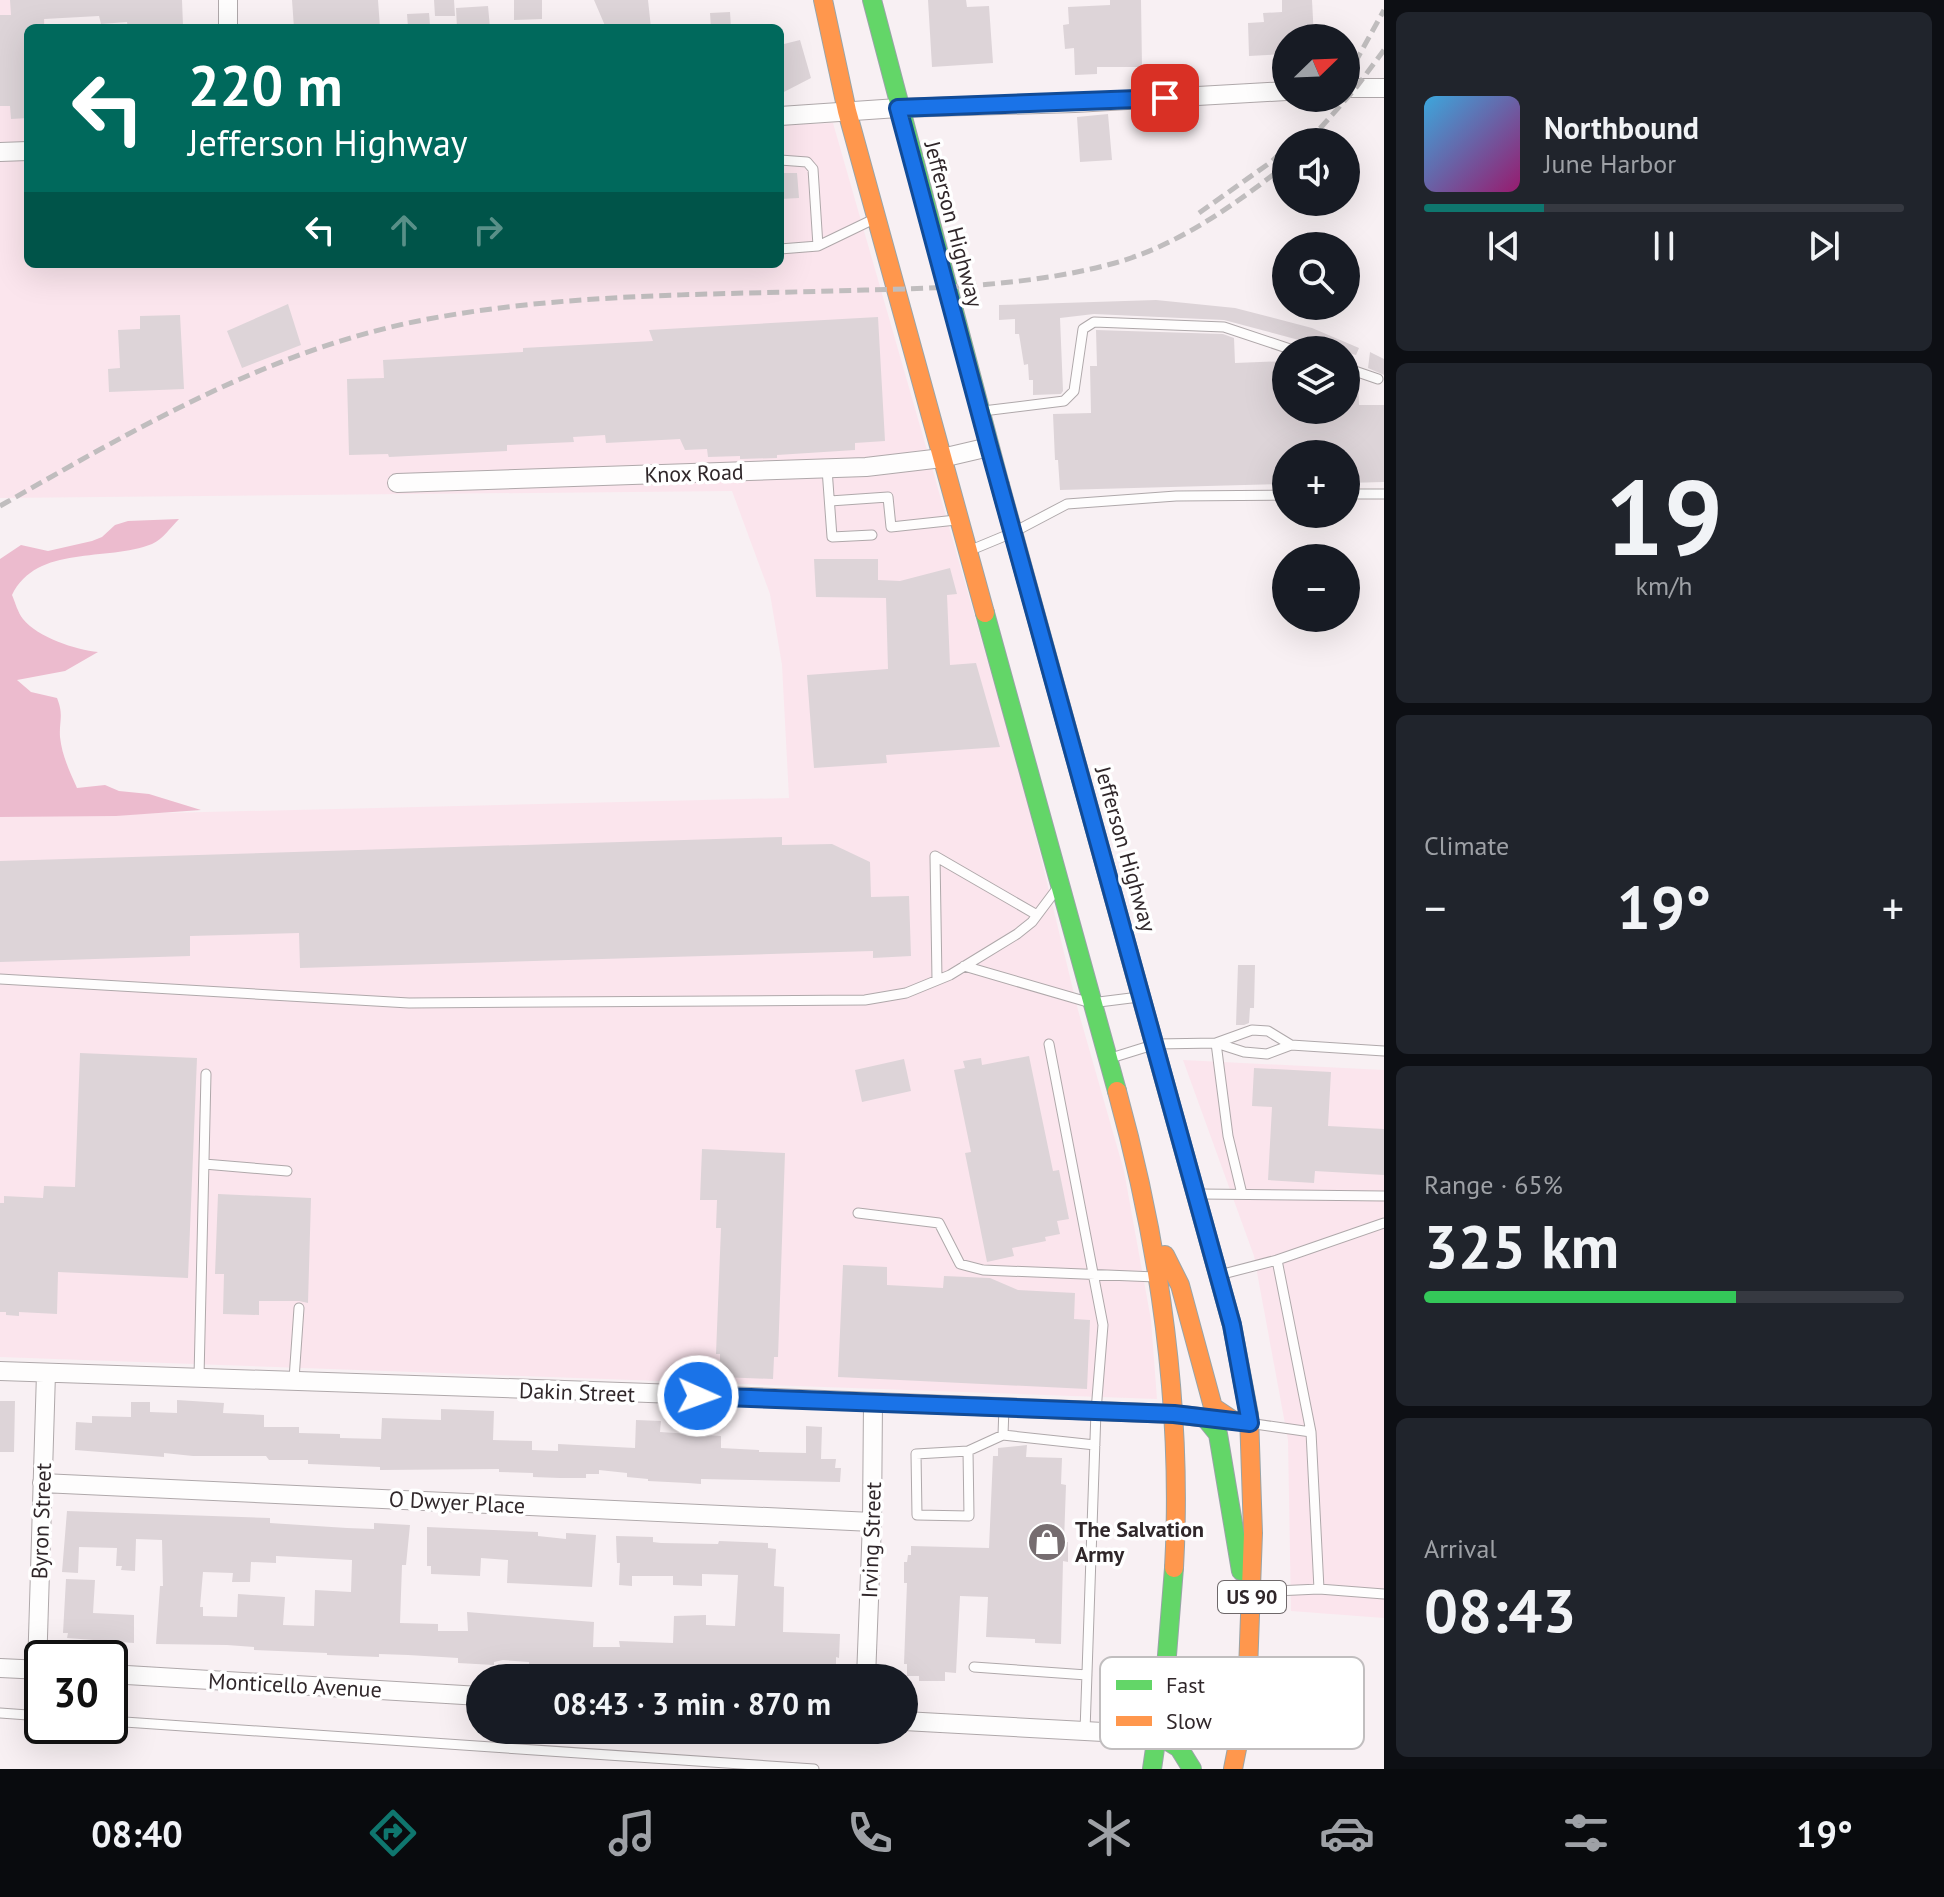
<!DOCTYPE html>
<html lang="en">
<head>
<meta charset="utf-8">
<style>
	:root { --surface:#171b24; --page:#20242c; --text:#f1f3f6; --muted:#9ea1a6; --line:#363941; --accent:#0f766e }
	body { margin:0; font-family:"PT Sans",sans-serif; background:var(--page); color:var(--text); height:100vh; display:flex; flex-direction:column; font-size:30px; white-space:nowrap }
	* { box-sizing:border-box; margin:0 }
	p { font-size:26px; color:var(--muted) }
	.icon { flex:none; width:44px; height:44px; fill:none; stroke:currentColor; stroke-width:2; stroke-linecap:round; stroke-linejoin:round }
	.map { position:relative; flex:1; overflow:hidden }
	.side { display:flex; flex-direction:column; gap:12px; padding:12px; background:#0d0f14; width:560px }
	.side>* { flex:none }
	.top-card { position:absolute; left:24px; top:24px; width:760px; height:244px; border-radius:12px; box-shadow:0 8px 32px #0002; background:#00695c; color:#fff; overflow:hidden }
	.needle { width:52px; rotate:67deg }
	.controls { position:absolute; left:1272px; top:24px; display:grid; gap:16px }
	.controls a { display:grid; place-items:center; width:88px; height:88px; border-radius:50%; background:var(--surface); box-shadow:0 8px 32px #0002; font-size:40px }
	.speed { position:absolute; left:24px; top:1640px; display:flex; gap:16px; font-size:40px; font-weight:700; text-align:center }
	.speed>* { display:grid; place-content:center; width:104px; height:104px; border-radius:50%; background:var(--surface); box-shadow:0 8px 32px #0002; line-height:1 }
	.speed .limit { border:4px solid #111; border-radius:12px; background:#fff; color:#111 }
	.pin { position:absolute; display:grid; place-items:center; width:68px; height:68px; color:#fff; margin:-34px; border-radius:16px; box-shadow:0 4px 12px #0006 }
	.me { position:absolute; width:88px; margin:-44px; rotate:92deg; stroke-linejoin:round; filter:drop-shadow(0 0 6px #0008) }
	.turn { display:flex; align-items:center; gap:28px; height:168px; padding:0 32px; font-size:36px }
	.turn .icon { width:104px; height:104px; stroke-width:2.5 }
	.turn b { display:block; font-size:56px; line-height:68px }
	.lanes { display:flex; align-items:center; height:76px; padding:0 32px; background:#0003; justify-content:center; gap:40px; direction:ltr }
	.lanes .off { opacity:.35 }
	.big { font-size:60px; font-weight:700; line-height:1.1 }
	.side .widget { flex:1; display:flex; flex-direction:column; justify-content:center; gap:12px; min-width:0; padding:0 28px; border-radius:12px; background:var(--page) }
	.side .dial { align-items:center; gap:0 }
	.dial b { font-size:104px; line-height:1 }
	.song { display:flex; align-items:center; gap:24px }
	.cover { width:96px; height:96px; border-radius:12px; background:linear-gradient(135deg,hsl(200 70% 55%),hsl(320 70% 35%)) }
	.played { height:8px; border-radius:4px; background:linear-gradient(90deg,var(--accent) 25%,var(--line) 25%) }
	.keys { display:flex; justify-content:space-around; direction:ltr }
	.heat { display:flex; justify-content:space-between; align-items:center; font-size:44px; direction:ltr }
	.charge { height:12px; border-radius:6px; background:linear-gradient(90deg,#34c759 65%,var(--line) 0) }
	.trip { position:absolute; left:466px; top:1664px; width:452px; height:80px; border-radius:40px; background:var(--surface); box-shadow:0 8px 32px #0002; font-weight:700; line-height:80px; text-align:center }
	.tab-bar { display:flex; height:128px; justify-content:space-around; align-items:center; background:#090b0e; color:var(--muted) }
	.tab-bar .icon { width:56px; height:56px }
	.tab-bar .current { color:var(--accent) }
	.tab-bar b { font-size:36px; color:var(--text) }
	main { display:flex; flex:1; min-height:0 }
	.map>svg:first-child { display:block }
	.built { fill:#fbe5ed }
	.forest { fill:#ecbbce }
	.building { fill:#ddd4d8; fill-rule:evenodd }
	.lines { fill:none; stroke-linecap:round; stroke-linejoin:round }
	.lane-casing { stroke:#afa8aa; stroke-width:11 }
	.street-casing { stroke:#afa8aa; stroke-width:20 }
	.fast-casing { stroke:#99a4a7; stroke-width:20 }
	.slow-casing { stroke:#99a4a7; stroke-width:20 }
	.lane { stroke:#fefdfd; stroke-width:9 }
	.street { stroke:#fefdfd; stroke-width:18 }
	.fast { stroke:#63d668; stroke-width:18 }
	.slow { stroke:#ff974d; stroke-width:18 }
	.rail { stroke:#c0bdbe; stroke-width:5; stroke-dasharray:12 6; stroke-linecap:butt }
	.route-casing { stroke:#114b97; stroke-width:20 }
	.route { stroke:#1a73e8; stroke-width:14 }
	.labels { text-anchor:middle; stroke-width:7; stroke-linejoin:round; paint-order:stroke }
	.shield { fill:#fff; stroke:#6e686a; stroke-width:2 }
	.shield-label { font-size:20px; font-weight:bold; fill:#30272a }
	.street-label { font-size:22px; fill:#30272a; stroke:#fff }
	.poi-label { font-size:22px; font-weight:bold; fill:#30272a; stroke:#fff; text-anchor:start }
	.key { fill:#fff; stroke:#c1bebf; stroke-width:2 }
	.key-label { font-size:22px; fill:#30272a }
</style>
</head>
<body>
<main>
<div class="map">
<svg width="1384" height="1769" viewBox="0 0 1384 1769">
	<rect width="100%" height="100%" fill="#f8f0f3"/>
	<!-- built -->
	<path class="built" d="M0 0H44L45 28H28V264H780V125L833 123 1024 788 1078 1010 1124 1171 1151 1320 1157 1399 0 1357V817L789 798 782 665 770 594 732 491 0 498Z
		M1183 1060 1384 1070V1618L1291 1611 1288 1440 1254 1256Z"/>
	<!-- forest -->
	<path class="forest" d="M179 519C171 527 162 540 152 544 107 562 37 544 12 595 15 602 18 613 23 619 37 637 76 650 98 652L65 671 17 680 31 692 57 698C64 715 59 721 60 737 62 756 70 772 77 788L105 785 119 791 149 794 201 810 116 816 0 817V559L21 545 48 551 92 541 102 537 115 525 128 521Z"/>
	<!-- building -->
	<path class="building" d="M10 0H182L183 26 128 28 127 22 101 24 99 16 44 19V28H28V118L11 119 10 106H0V15H11Z
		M292 0H378L380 28H294Z
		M434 0H454L455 16H435Z
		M514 0H542V19L514 20Z
		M594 0H648L651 28H606Z
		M928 0H966L967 7 989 6 993 63 932 67Z
		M1110 0H1141L1142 67H1097V74L1075 75 1074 48 1065 49 1063 25 1069 24 1068 7 1110 5Z
		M1282 0H1312L1314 38H1286V54L1249 56 1248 23 1264 22 1263 13 1282 12Z
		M488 6 490 28H457L456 8Z
		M730 12 731 28H711L710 13Z
		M429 13 430 25 408 27 407 14Z
		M800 40 811 78 780 94V45Z
		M1108 114 1112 160 1080 162 1077 117Z
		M780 173H797L799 198 780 199Z
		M1156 300 1235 308 1312 328 1359 348 1356 355 1346 353V350H1336L1224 320 1094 314 1060 318 1063 391 1061 394 1033 395V380H1029L1028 364 1024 365 1019 334H1015V319L999 320V305Z
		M288 304 301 345 242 368 227 331Z
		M180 315 184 389 109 392 108 369 120 368 118 330 140 329V316Z
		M878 317 885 441 855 443V450L777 455V458L740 459V456L708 457 707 449 685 450 680 439 606 443 605 435 573 437 574 442 507 445V451L389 457 388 454 349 455 347 379 384 378 383 360 523 352V348L653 341 649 330Z
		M1096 330 1223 334 1234 338 1235 363 1286 361V410H1346V376L1358 380 1359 405H1384V482L1346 483V451L1286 453V484L1060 490 1058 460H1055L1053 414 1091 413 1090 366H1097Z
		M1370 352 1384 359V375L1368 368Z
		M814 559H878V580L900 581 950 568 957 594 947 595 950 665 976 663 1000 747 886 755 887 763 814 768 807 675 888 669 886 598 816 597Z
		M782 837V845L832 844 870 862 871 897 909 896 911 956 873 958V951L300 968 299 933 190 936V956L0 962V861Z
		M1238 965H1255L1254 1008H1250L1249 1023 1244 1025H1236Z
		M80 1053 197 1058 188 1278 58 1272 57 1314 19 1312V1316L6 1315V1312H0V1203H4V1196L43 1198 44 1186 75 1187Z
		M1029 1056 1053 1171 1059 1170 1069 1219 1057 1221 1060 1234 1045 1237 1046 1241 1012 1248 1014 1256 987 1262 965 1153 971 1152 954 1070 965 1068 963 1061 981 1058 982 1065Z
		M904 1059 911 1091 862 1102 855 1070Z
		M1254 1068 1331 1072 1328 1126 1384 1129V1175L1315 1171 1314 1183 1268 1180 1272 1107 1252 1106Z
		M702 1149 785 1153 778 1357H774L773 1379 720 1377V1354H716L721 1228H716L717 1200H700Z
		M218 1194 311 1198 308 1303 299 1301H259V1315L223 1314 224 1274H215Z
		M843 1265 887 1267V1285L943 1288 944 1276 990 1278 1018 1290 1075 1293 1074 1319 1090 1320 1087 1389 838 1377Z
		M177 1400 224 1403 223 1413 264 1415V1427H299V1433L340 1434V1438L381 1439 382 1418 441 1420V1409L494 1411 493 1440 532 1441V1450L558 1451V1444L635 1448 636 1420 661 1421 660 1432 721 1436V1448L759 1450V1452L806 1453V1426L822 1427 821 1459H836L835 1468H841L840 1482 701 1479V1484L688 1483 648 1481V1479L627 1477V1473L599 1470V1474H586V1478H560L533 1477V1473L499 1472V1469L380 1470V1467L308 1464V1460H269L266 1456H193L164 1453V1457L75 1450 76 1422 92 1423V1416L131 1417V1402H150V1412L177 1413Z
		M0 1401H15L14 1452H0Z
		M1027 1445 1026 1457 1062 1458 1061 1484 1066 1485 1064 1542H1068V1562L1063 1561 1061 1644 1035 1643V1639L986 1637 988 1597 960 1596 956 1673 945 1672V1681H919V1676H907V1664H904L907 1583H904V1562H907L908 1555H911V1546L989 1548 993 1456H998V1448Z
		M67 1511 270 1518V1523L347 1528 374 1529V1523L410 1525 406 1565H402L400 1623 438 1624V1631H468L467 1612 594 1622 593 1647H620L619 1641 673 1643 674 1616 706 1615V1625L735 1626 738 1575 702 1574V1586L673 1585V1576H632V1586L619 1585 620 1563H617L616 1536 653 1537V1542L661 1543 718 1544 719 1541 768 1543V1548L776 1549 774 1586 784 1587 783 1632 840 1634 839 1658 836 1657V1667H831L830 1678H800V1671H771V1675L766 1676 648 1670V1673H607V1667L529 1665V1662L503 1660 494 1662V1665L458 1663V1658L408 1655 379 1654V1657L327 1655V1653L254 1650V1647L227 1645 156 1644 160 1586H163L162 1540 136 1539 135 1571 121 1570 122 1566H116L117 1548 79 1547 78 1573 62 1572ZM276 1556 352 1560 351 1592 315 1590 314 1626 283 1625 285 1597 238 1594 237 1617 203 1616V1607H200L203 1572 233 1573 232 1582H250L251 1562 276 1563Z
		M427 1527 538 1532V1536L566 1539V1533L596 1535 592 1587 507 1583 508 1560 481 1558 480 1576 431 1574V1566H427Z
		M66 1579 95 1580 93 1613 134 1615V1643L67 1638 68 1633H63Z"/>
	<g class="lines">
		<!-- lane casing -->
		<g class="lane-casing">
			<path id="lane" d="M780 160 807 162 813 169 818 246
				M780 249 818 246 874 219
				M1346 368 1378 379
				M983 411 1064 401 1074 391 1083 329 1094 322 1224 327 1293 350
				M827 469 832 537 872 535
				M1346 494H1384
				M830 501 888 497 891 527 956 520
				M971 550 1012 533 1067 504 1176 496 1286 495
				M964 966 1091 1003 1139 997
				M0 979 409 1003 865 1000 906 993 950 975 1017 934 1032 922 1056 890
				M937 980 935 856 1037 915
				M1216 1043 1244 1052 1267 1054 1291 1045 1384 1051
				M1216 1043 1228 1136 1242 1194
				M1049 1044 1103 1325 1096 1411 1085 1731
				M1111 1058 1156 1044 1216 1043 1252 1030 1268 1031 1291 1045
				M204 1164 287 1171
				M1200 1194 1384 1196
				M858 1213 939 1223 960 1264 983 1270 1156 1277
				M1384 1223 1277 1260 1311 1432 1319 1589 1384 1594
				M1223 1274 1277 1260
				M199 1377 206 1074
				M294 1379 299 1308
				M1004 1407 1003 1435 1095 1445
				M1255 1424 1311 1432
				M968 1451 969 1516 917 1515 916 1454 968 1451 1003 1435
				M1254 1592 1319 1589
				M974 1667 1087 1675
				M0 1713 42 1716
				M110 1721 814 1769"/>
		</g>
		<!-- street casing -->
		<g class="street-casing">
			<path id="street" d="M228 0V28
				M1346 88H1384
				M780 116 898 108 1075 103 1286 91
				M0 152 28 151
				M397 483 866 467 942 458 989 447
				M0 1371C391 1383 783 1397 1174 1414L1216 1419
				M42 1483 872 1522
				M0 1668 42 1670
				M37 1670 46 1373
				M110 1674 480 1696
				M866 1678 872 1522 873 1402
				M904 1721 1158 1735"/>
		</g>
		<!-- fast casing -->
		<g class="fast-casing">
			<path id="fast" d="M872 0 1000 485
				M985 613 1117 1091
				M1129 953 1232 1325 1249 1415
				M1205 1418 1218 1434 1241 1571
				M1158 1735 1179 1748 1192 1769
				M1152 1769 1165 1680 1174 1568"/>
		</g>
		<!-- slow casing -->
		<g class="slow-casing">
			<path id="slow" d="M823 0 847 111 985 613
				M1000 485 1129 953
				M1117 1091C1160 1247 1183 1406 1174 1568
				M1165 1255 1180 1285 1213 1407 1234 1421
				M1233 1769 1247 1698 1253 1533 1249 1415"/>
		</g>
		<!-- lane -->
		<use href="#lane" class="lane"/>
		<!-- street -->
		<use href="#street" class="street"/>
		<!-- fast -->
		<use href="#fast" class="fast"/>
		<!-- slow -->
		<use href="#slow" class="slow"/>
		<!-- rail -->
		<path class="rail" d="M1346 79 1384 10
			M1308 142 1355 89 1384 50
			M1199 213 1271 162 1286 148
			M0 506C135 429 269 350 423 320 568 292 718 295 865 290 947 288 1035 285 1115 263 1179 245 1234 205 1286 165"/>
	</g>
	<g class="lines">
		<!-- route casing -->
		<g class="route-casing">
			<path id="route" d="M698 1396 1174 1414 1250 1423 1232 1325 989 447 898 108 1165 98"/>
		</g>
		<!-- route -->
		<use href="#route" class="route"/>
	</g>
	<!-- icons -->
	<defs>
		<g id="shop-disc" transform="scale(2)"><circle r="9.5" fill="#766d70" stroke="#fff"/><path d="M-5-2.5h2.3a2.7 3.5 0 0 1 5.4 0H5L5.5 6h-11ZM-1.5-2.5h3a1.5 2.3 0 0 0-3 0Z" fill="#fff"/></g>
	</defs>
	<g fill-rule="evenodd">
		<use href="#shop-disc" x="1047" y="1542"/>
	</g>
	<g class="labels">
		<!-- shield labels -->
		<rect class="shield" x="1218" y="1581" width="68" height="32" rx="6"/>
		<g class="shield-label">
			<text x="1252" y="1604">US 90</text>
		</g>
		<!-- street labels -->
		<g class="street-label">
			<text transform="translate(954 224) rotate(75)" y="8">Jefferson Highway</text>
			<text transform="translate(694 473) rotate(-2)" y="8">Knox Road</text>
			<text transform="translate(1126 849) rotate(74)" y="8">Jefferson Highway</text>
			<text transform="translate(577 1392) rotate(2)" y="8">Dakin Street</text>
			<text transform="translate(457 1502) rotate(3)" y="8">O Dwyer Place</text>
			<text transform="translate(41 1521) rotate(-88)" y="8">Byron Street</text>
			<text transform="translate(871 1540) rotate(-88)" y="8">Irving Street</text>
			<text transform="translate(295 1685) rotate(3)" y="8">Monticello Avenue</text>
		</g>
		<!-- poi labels -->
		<g class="poi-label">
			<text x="1075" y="1537">The Salvation<tspan x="1075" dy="25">Army</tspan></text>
		</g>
	</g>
	<!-- legend -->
	<rect x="1100" y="1657" width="264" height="92" rx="12" class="key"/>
	<rect x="1116" y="1680" width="36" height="10" fill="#63d668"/>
	<rect x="1116" y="1716" width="36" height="10" fill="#ff974d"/>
	<g class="key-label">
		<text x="1166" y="1693">Fast</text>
		<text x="1166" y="1729">Slow</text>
	</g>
</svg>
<div class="controls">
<a><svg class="needle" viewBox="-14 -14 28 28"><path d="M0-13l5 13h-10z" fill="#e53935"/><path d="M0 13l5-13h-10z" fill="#9ea1a6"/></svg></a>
<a><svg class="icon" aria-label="sound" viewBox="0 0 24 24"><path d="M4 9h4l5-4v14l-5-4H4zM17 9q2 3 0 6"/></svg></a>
<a><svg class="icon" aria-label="search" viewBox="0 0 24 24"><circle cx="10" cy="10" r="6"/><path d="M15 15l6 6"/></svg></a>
<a><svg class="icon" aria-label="layers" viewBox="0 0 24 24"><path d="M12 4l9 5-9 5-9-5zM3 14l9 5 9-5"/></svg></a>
<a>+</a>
<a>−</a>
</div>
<div class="speed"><div class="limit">30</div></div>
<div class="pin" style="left:1165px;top:98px;background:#d93025"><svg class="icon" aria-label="arrive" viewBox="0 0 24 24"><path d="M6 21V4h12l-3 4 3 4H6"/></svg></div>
<svg class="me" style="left:698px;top:1396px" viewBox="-20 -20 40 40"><circle r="17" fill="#1a73e8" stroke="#fff" stroke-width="3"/><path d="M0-11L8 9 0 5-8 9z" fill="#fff"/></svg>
<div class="trip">08:43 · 3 min · 870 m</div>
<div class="top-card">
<div class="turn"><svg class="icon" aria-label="left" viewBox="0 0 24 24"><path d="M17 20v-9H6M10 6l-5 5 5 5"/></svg><div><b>220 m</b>Jefferson Highway</div></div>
<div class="lanes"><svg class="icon" aria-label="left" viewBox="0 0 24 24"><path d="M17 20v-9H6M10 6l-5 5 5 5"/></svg><svg class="icon off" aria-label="ahead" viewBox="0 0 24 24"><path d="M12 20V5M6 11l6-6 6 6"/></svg><svg class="icon off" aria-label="right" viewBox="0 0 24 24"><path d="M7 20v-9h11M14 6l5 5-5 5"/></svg></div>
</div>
</div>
<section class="side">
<div class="widget">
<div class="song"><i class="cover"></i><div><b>Northbound</b><p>June Harbor</p></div></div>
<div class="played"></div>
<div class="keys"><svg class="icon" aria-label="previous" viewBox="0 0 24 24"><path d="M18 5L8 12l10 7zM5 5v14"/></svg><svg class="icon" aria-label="pause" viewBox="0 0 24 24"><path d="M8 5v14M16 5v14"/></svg><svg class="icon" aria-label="next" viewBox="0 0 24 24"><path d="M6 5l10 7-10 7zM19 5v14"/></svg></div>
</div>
<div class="widget dial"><b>19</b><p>km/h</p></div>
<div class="widget"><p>Climate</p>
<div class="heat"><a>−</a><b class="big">19°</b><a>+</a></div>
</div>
<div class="widget"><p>Range · 65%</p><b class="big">325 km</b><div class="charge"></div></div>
<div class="widget"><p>Arrival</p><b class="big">08:43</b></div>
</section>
</main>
<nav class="tab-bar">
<b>08:40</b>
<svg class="icon current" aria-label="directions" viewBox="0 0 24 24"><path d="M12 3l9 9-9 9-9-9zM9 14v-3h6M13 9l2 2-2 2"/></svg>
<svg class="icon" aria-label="music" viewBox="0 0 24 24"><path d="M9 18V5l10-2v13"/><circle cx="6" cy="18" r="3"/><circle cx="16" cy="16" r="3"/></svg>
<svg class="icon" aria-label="phone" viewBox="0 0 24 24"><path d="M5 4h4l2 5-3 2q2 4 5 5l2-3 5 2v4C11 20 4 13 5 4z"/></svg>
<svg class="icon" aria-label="climate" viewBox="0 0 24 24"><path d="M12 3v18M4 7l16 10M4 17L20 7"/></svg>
<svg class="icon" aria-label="car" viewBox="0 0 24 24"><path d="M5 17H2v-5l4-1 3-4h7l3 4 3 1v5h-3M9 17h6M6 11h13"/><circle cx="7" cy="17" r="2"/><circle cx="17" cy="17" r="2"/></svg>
<svg class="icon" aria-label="filters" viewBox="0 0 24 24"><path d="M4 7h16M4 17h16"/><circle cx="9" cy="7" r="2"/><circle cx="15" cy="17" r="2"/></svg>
<b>19°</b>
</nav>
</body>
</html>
